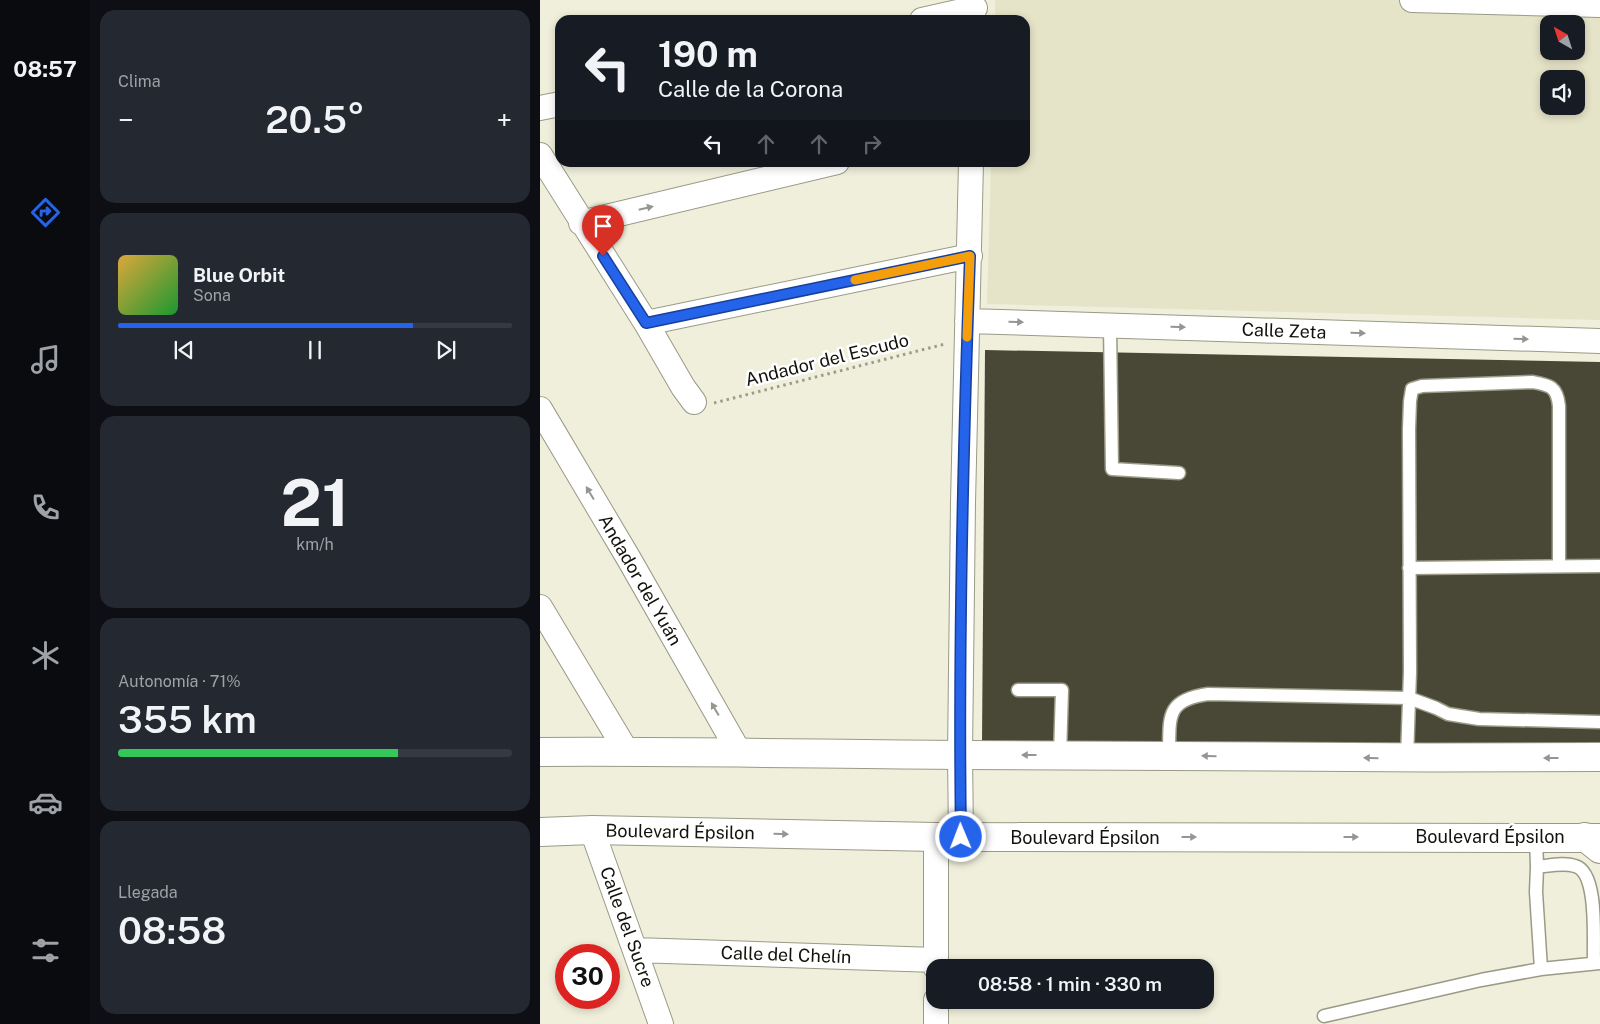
<!DOCTYPE html>
<html lang="es">
<head>
<meta charset="utf-8">
<style>
	:root { --surface:#171b24; --page:#242831; --text:#f1f3f6; --muted:#9ea1a6; --line:#363941; --accent:#2563eb }
	body { margin:0; font-family:"Public Sans",sans-serif; background:var(--page); color:var(--text); height:100vh; display:flex; flex-direction:column; font-size:19px; white-space:nowrap }
	* { box-sizing:border-box; margin:0 }
	p { font-size:16px; color:var(--muted) }
	.icon { flex:none; width:28px; height:28px; fill:none; stroke:currentColor; stroke-width:2; stroke-linecap:round; stroke-linejoin:round }
	.map { position:relative; flex:1; overflow:hidden }
	.drawer { display:flex; flex-direction:column; gap:10px; padding:10px; background:#0d0f14; width:450px }
	.drawer>* { flex:none }
	.top-card { position:absolute; left:15px; top:15px; width:475px; height:152px; border-radius:15px; box-shadow:0 2px 8px #0003; background:#171b24; color:var(--text); overflow:hidden }
	.needle { width:32px; rotate:321deg }
	.controls { position:absolute; left:1000px; top:15px; display:grid; gap:10px }
	.controls a { display:grid; place-items:center; width:45px; height:45px; border-radius:10px; background:var(--surface); box-shadow:0 2px 8px #0003; font-size:25px }
	.speed { position:absolute; left:15px; top:944px; display:flex; gap:10px; font-size:25px; font-weight:700; text-align:center }
	.speed>* { display:grid; place-content:center; width:65px; height:65px; border-radius:50%; background:var(--surface); box-shadow:0 2px 8px #0003; line-height:1 }
	.speed .limit { border:8px solid #d22; background:#fff; color:#111 }
	.pin { position:absolute; display:grid; place-items:center; width:42px; height:42px; color:#fff; margin:-51px -21px; border-radius:50% 50% 50% 0; rotate:-45deg; box-shadow:0 0 5px #0007 }
	.pin .icon { rotate:45deg }
	.me { position:absolute; width:55px; margin:-28px; rotate:359deg; stroke-linejoin:round; filter:drop-shadow(0 0 4px #0008) }
	.turn { display:flex; align-items:center; gap:18px; height:105px; padding:0 20px; font-size:22px }
	.turn .icon { width:65px; height:65px; stroke-width:2.5 }
	.turn b { display:block; font-size:35px; line-height:42px }
	.lanes { display:flex; align-items:center; height:48px; padding:0 20px; background:#0003; justify-content:center; gap:25px; direction:ltr }
	.lanes .off { opacity:.35 }
	.big { font-size:38px; font-weight:600; line-height:1.1 }
	.drawer .widget { flex:1; display:flex; flex-direction:column; justify-content:center; gap:8px; min-width:0; padding:0 18px; border-radius:15px; background:var(--page) }
	.drawer .dial { align-items:center; gap:0 }
	.dial b { font-size:65px; line-height:1 }
	.song { display:flex; align-items:center; gap:15px }
	.cover { width:60px; height:60px; border-radius:8px; background:linear-gradient(135deg,hsl(40 70% 55%),hsl(130 70% 35%)) }
	.played { height:5px; border-radius:2px; background:linear-gradient(90deg,var(--accent) 75%,var(--line) 75%) }
	.keys { display:flex; justify-content:space-around; direction:ltr }
	.heat { display:flex; justify-content:space-between; align-items:center; font-size:28px; direction:ltr }
	.charge { height:8px; border-radius:4px; background:linear-gradient(90deg,#34c759 71%,var(--line) 0) }
	.trip { position:absolute; left:386px; top:959px; width:288px; height:50px; border-radius:15px; background:var(--surface); box-shadow:0 2px 8px #0003; font-weight:600; line-height:50px; text-align:center }
	main { display:flex; flex:1; min-height:0 }
	.tabs { display:flex; flex-direction:column; width:90px; justify-content:space-around; align-items:center; background:#090b0e; color:var(--muted) }
	.tabs .icon { width:35px; height:35px }
	.tabs .current { color:var(--accent) }
	.tabs b { font-size:22px; color:var(--text) }
	.map>svg:first-child { display:block }
	.built { fill:#e5e4c8; fill-rule:evenodd }
	.building { fill:#494837 }
	.lines { fill:none; stroke-linecap:round; stroke-linejoin:round }
	.service-casing { stroke:#9a9a87; stroke-width:15 }
	.minor-casing { stroke:#9a9a87; stroke-width:26 }
	.tertiary-casing { stroke:#9a9a87; stroke-width:30 }
	.primary-casing { stroke:#9a9a87; stroke-width:30 }
	.path { stroke:#9c9c8d; stroke-width:3; stroke-dasharray:2.5 4; stroke-linecap:butt }
	.service { stroke:#fff; stroke-width:12 }
	.minor { stroke:#fff; stroke-width:24 }
	.tertiary { stroke:#fff; stroke-width:28 }
	.primary { stroke:#fff; stroke-width:28 }
	.oneway { fill:#959592 }
	.route-casing { stroke:#184099; stroke-width:12 }
	.route { stroke:#2563eb; stroke-width:9 }
	.slow { stroke:#f59e0b; stroke-width:9 }
	.labels { text-anchor:middle; stroke-width:5; stroke-linejoin:round; paint-order:stroke }
	.street-label { font-size:18px; fill:#13130c; stroke:#fff }
</style>
</head>
<body>
<main>
<nav class="tabs">
<b>08:57</b>
<svg class="icon current" aria-label="directions" viewBox="0 0 24 24"><path d="M12 3l9 9-9 9-9-9zM9 14v-3h6M13 9l2 2-2 2"/></svg>
<svg class="icon" aria-label="music" viewBox="0 0 24 24"><path d="M9 18V5l10-2v13"/><circle cx="6" cy="18" r="3"/><circle cx="16" cy="16" r="3"/></svg>
<svg class="icon" aria-label="phone" viewBox="0 0 24 24"><path d="M5 4h4l2 5-3 2q2 4 5 5l2-3 5 2v4C11 20 4 13 5 4z"/></svg>
<svg class="icon" aria-label="climate" viewBox="0 0 24 24"><path d="M12 3v18M4 7l16 10M4 17L20 7"/></svg>
<svg class="icon" aria-label="car" viewBox="0 0 24 24"><path d="M5 17H2v-5l4-1 3-4h7l3 4 3 1v5h-3M9 17h6M6 11h13"/><circle cx="7" cy="17" r="2"/><circle cx="17" cy="17" r="2"/></svg>
<svg class="icon" aria-label="filters" viewBox="0 0 24 24"><path d="M4 7h16M4 17h16"/><circle cx="9" cy="7" r="2"/><circle cx="15" cy="17" r="2"/></svg>
</nav>
<section class="drawer">
<div class="widget"><p>Clima</p>
<div class="heat"><a>−</a><b class="big">20.5°</b><a>+</a></div>
</div>
<div class="widget">
<div class="song"><i class="cover"></i><div><b>Blue Orbit</b><p>Sona</p></div></div>
<div class="played"></div>
<div class="keys"><svg class="icon" aria-label="previous" viewBox="0 0 24 24"><path d="M18 5L8 12l10 7zM5 5v14"/></svg><svg class="icon" aria-label="pause" viewBox="0 0 24 24"><path d="M8 5v14M16 5v14"/></svg><svg class="icon" aria-label="next" viewBox="0 0 24 24"><path d="M6 5l10 7-10 7zM19 5v14"/></svg></div>
</div>
<div class="widget dial"><b>21</b><p>km/h</p></div>
<div class="widget"><p>Autonomía · 71%</p><b class="big">355 km</b><div class="charge"></div></div>
<div class="widget"><p>Llegada</p><b class="big">08:58</b></div>
</section>
<div class="map">
<svg width="1060" height="1024" viewBox="0 0 1060 1024">
	<rect width="100%" height="100%" fill="#efefdb"/>
	<!-- built -->
	<path class="built" d="M455 0H1060V320L447 304 451 163 485 162V20H455ZM1009 24H1036V51H1009ZM1009 79H1036V106H1009Z"/>
	<!-- building -->
	<path class="building" d="M445 350 1060 362V745L442 743Z"/>
	<g class="lines">
		<!-- service casing -->
		<g class="service-casing">
			<path id="service" d="M570 325 572 469 639 473
				M869 568 1060 566
				M478 690H522L520 755
				M629 756C630 719 624 700 668 694L869 698 896 708 908 714 939 719 1060 722
				M867 758 870 672 869 429 870 401 872 389 882 386 992 382C1009 385 1017 386 1019 406V566
				M996 837 997 867
				M1001 969 996 892 997 867C1008 866 1024 862 1035 866 1059 872 1053 942 1054 963
				M784 1016 941 980 1001 969 1060 963"/>
		</g>
		<!-- minor casing -->
		<g class="minor-casing">
			<path id="minor" d="M872 0 1060 5
				M382 20 435 8
				M0 108 20 104
				M0 155 106 323 143 387 154 402
				M41 223 297 162
				M427 321 1060 341
				M106 323 430 256
				M0 409 89 559 199 752
				M0 607 87 752
				M52 830 121 1024
				M396 837V968
				M421 837 420 755 423 503 431 162
				M95 950 396 960
				M396 1000V1024"/>
		</g>
		<!-- tertiary casing -->
		<g class="tertiary-casing">
			<path id="tertiary" d="M0 752C140 751 280 754 421 755 634 757 847 758 1060 757
				M0 832 52 830 396 837 1060 838"/>
		</g>
		<!-- primary casing -->
		<g class="primary-casing">
			<path id="primary" d="M1045 837 1060 849"/>
		</g>
		<!-- path -->
		<path class="path" d="M174 403 405 344"/>
		<!-- service -->
		<use href="#service" class="service"/>
		<!-- minor -->
		<use href="#minor" class="minor"/>
		<!-- tertiary -->
		<use href="#tertiary" class="tertiary"/>
		<!-- primary -->
		<use href="#primary" class="primary"/>
	</g>
	<!-- one-way arrows -->
	<defs><path id="oneway-solid" d="M-6-.8H1V-3.2L6.5 0L1 3.2V.8H-6Z" transform="scale(1.25)"/></defs>
	<g class="oneway">
		<use href="#oneway-solid" transform="translate(106 208) rotate(-13)"/>
		<use href="#oneway-solid" transform="translate(476 322) rotate(2)"/>
		<use href="#oneway-solid" transform="translate(638 327) rotate(2)"/>
		<use href="#oneway-solid" transform="translate(818 333) rotate(2)"/>
		<use href="#oneway-solid" transform="translate(981 339) rotate(2)"/>
		<use href="#oneway-solid" transform="translate(50 493) rotate(-121)"/>
		<use href="#oneway-solid" transform="translate(175 709) rotate(-120)"/>
		<use href="#oneway-solid" transform="translate(489 755) rotate(-180)"/>
		<use href="#oneway-solid" transform="translate(669 756) rotate(-179)"/>
		<use href="#oneway-solid" transform="translate(831 758) rotate(-179)"/>
		<use href="#oneway-solid" transform="translate(1011 758) rotate(180)"/>
		<use href="#oneway-solid" transform="translate(241 834) rotate(1)"/>
		<use href="#oneway-solid" transform="translate(649 837)"/>
		<use href="#oneway-solid" transform="translate(811 837)"/>
	</g>
	<g class="lines">
		<!-- route casing -->
		<g class="route-casing">
			<path id="route" d="M63 256 106 323 430 256C423 449 418 643 421 837"/>
		</g>
		<!-- route -->
		<use href="#route" class="route"/>
		<!-- slow -->
		<path class="slow" d="M315 280 430 256 427 337"/>
	</g>
	<g class="labels">
		<!-- street labels -->
		<g class="street-label">
			<text transform="translate(744 331) rotate(2)" y="6">Calle Zeta</text>
			<text transform="translate(287 360) rotate(-14)" y="6">Andador del Escudo</text>
			<text transform="translate(100 580) rotate(60)" y="6">Andador del Yuán</text>
			<text transform="translate(140 832) rotate(1)" y="6">Boulevard Épsilon</text>
			<text x="950" y="843">Boulevard Épsilon</text>
			<text x="545" y="844">Boulevard Épsilon</text>
			<text transform="translate(87 927) rotate(70)" y="6">Calle del Sucre</text>
			<text transform="translate(246 955) rotate(2)" y="6">Calle del Chelín</text>
		</g>
	</g>
</svg>
<div class="controls">
<a><svg class="needle" viewBox="-14 -14 28 28"><path d="M0-13l5 13h-10z" fill="#e53935"/><path d="M0 13l5-13h-10z" fill="#9ea1a6"/></svg></a>
<a><svg class="icon" aria-label="sound" viewBox="0 0 24 24"><path d="M4 9h4l5-4v14l-5-4H4zM17 9q2 3 0 6"/></svg></a>
</div>
<div class="speed"><div class="limit">30</div></div>
<div class="pin" style="left:63px;top:256px;background:#d93025"><svg class="icon" aria-label="arrive" viewBox="0 0 24 24"><path d="M6 21V4h12l-3 4 3 4H6"/></svg></div>
<svg class="me" style="left:421px;top:837px" viewBox="-20 -20 40 40"><circle r="17" fill="#2563eb" stroke="#fff" stroke-width="3"/><path d="M0-11L8 9 0 5-8 9z" fill="#fff"/></svg>
<div class="trip">08:58 · 1 min · 330 m</div>
<div class="top-card">
<div class="turn"><svg class="icon" aria-label="left" viewBox="0 0 24 24"><path d="M17 20v-9H6M10 6l-5 5 5 5"/></svg><div><b>190 m</b>Calle de la Corona</div></div>
<div class="lanes"><svg class="icon" aria-label="left" viewBox="0 0 24 24"><path d="M17 20v-9H6M10 6l-5 5 5 5"/></svg><svg class="icon off" aria-label="ahead" viewBox="0 0 24 24"><path d="M12 20V5M6 11l6-6 6 6"/></svg><svg class="icon off" aria-label="ahead" viewBox="0 0 24 24"><path d="M12 20V5M6 11l6-6 6 6"/></svg><svg class="icon off" aria-label="right" viewBox="0 0 24 24"><path d="M7 20v-9h11M14 6l5 5-5 5"/></svg></div>
</div>
</div>
</main>
</body>
</html>
